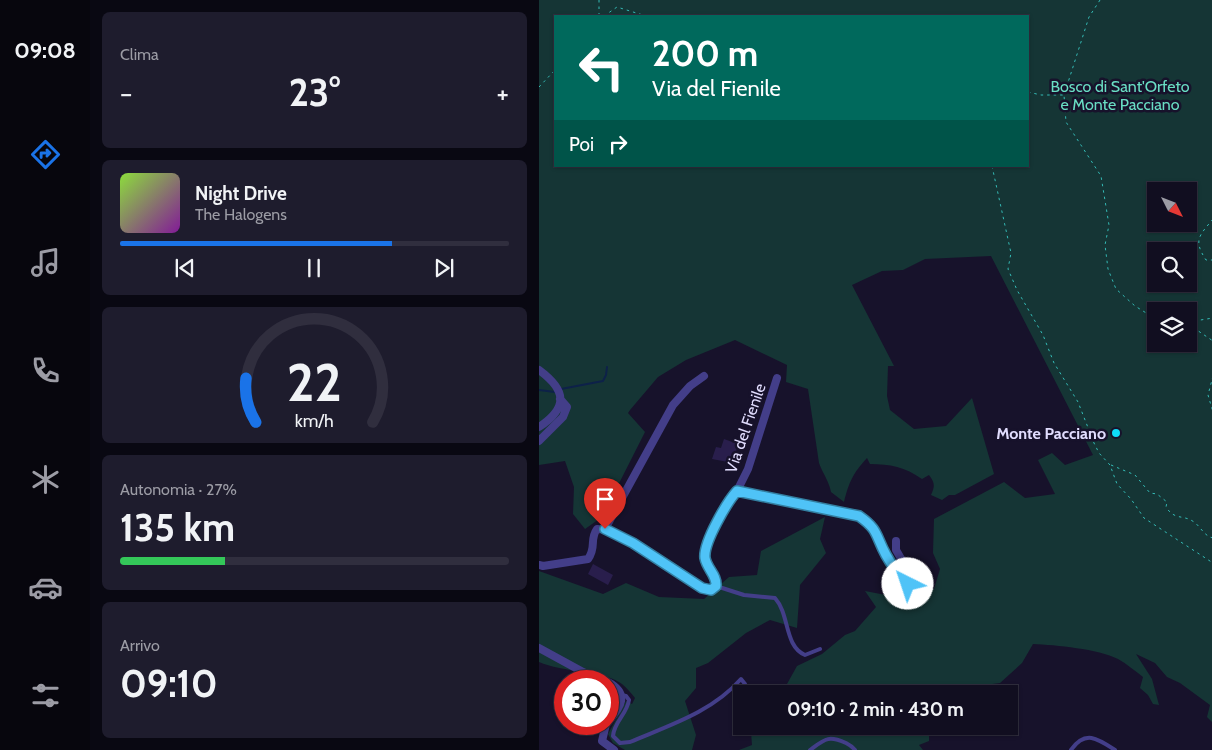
<!DOCTYPE html>
<html lang="it">
<head>
<meta charset="utf-8">
<style>
	:root { --surface:#110e20; --page:#1e1c2d; --text:#f1f3f6; --muted:#9c9ca5; --line:#302e3e; --accent:#1a73e8 }
	body { margin:0; font-family:Cabin,sans-serif; background:var(--page); color:var(--text); height:100vh; display:flex; flex-direction:column; font-size:19px; white-space:nowrap }
	* { box-sizing:border-box; margin:0 }
	p { font-size:16px; color:var(--muted) }
	.icon { flex:none; width:28px; height:28px; fill:none; stroke:currentColor; stroke-width:2; stroke-linecap:round; stroke-linejoin:round }
	.map { position:relative; flex:1; overflow:hidden }
	.drawer { display:flex; flex-direction:column; gap:12px; padding:12px; background:#090812; width:449px }
	.drawer>* { flex:none }
	.top-card { position:absolute; left:15px; top:15px; width:475px; height:152px; border-radius:0px; box-shadow:0 1px 4px #0004,0 0 0 1px var(--line); background:#00695c; color:#fff; overflow:hidden }
	.needle { width:32px; rotate:132deg }
	.controls { position:absolute; left:608px; top:182px; display:grid; gap:10px }
	.controls a { display:grid; place-items:center; width:50px; height:50px; border-radius:0px; background:var(--surface); box-shadow:0 1px 4px #0004,0 0 0 1px var(--line); font-size:25px }
	.speed { position:absolute; left:15px; top:670px; display:flex; gap:10px; font-size:25px; font-weight:700; text-align:center }
	.speed>* { display:grid; place-content:center; width:65px; height:65px; border-radius:50%; background:var(--surface); box-shadow:0 1px 4px #0004,0 0 0 1px var(--line); line-height:1 }
	.speed .limit { border:8px solid #d22; background:#fff; color:#111 }
	.pin { position:absolute; display:grid; place-items:center; width:42px; height:42px; color:#fff; margin:-51px -21px; border-radius:50% 50% 50% 0; rotate:-45deg; box-shadow:0 0 5px #0007 }
	.pin .icon { rotate:45deg }
	.me { position:absolute; width:55px; margin:-28px; rotate:319deg; stroke-linejoin:round; filter:drop-shadow(0 0 4px #0008) }
	.turn { display:flex; align-items:center; gap:18px; height:105px; padding:0 15px; font-size:22px }
	.turn .icon { width:65px; height:65px; stroke-width:2.5 }
	.turn b { display:block; font-size:35px; line-height:42px }
	.then { display:flex; align-items:center; height:48px; padding:0 15px; background:#0003; gap:10px; font-size:19px }
	.big { font-size:38px; font-weight:700; line-height:1.1 }
	.drawer .card { flex:1; display:flex; flex-direction:column; justify-content:center; gap:8px; min-width:0; padding:0 18px; border-radius:8px; background:var(--page) }
	.drawer .dial { align-items:center; gap:0 }
	.dial svg { height:130px; overflow:visible; fill:none; stroke:var(--line); stroke-width:7; stroke-linecap:round; text-anchor:middle }
	.dial text { fill:var(--text); stroke:none }
	.song { display:flex; align-items:center; gap:15px }
	.cover { width:60px; height:60px; border-radius:8px; background:linear-gradient(135deg,hsl(90 70% 55%),hsl(290 70% 35%)) }
	.played { height:5px; border-radius:2px; background:linear-gradient(90deg,var(--accent) 70%,var(--line) 70%) }
	.keys { display:flex; justify-content:space-around; direction:ltr }
	.heat { display:flex; justify-content:space-between; align-items:center; font-size:28px; direction:ltr }
	.charge { height:8px; border-radius:4px; background:linear-gradient(90deg,#34c759 27%,var(--line) 0) }
	.trip { position:absolute; left:194px; top:685px; width:285px; height:50px; border-radius:0px; background:var(--surface); box-shadow:0 1px 4px #0004,0 0 0 1px var(--line); font-weight:700; line-height:50px; text-align:center }
	main { display:flex; flex:1; min-height:0 }
	.menu { display:flex; flex-direction:column; width:90px; justify-content:space-around; align-items:center; background:#07060d; color:var(--muted) }
	.menu .icon { width:35px; height:35px }
	.menu .active { color:var(--accent) }
	.menu b { font-size:22px; color:var(--text) }
	.map>svg:first-child { display:block }
	.green { fill:#153535; fill-rule:evenodd }
	.lines { fill:none; stroke-linecap:round; stroke-linejoin:round }
	.stream { stroke:#0d2149; stroke-width:2 }
	.building { fill:#291e4c }
	.path { stroke:#34bbb6; stroke-width:1; stroke-dasharray:2.5 4; stroke-linecap:butt }
	.service { stroke:#433e89; stroke-width:4 }
	.minor { stroke:#433e89; stroke-width:8 }
	.route-casing { stroke:#337fa1; stroke-width:12 }
	.route { stroke:#4fc3f7; stroke-width:9 }
	.poi-dot { fill:#0edcf9; stroke:#17122b; stroke-width:2 }
	.labels { text-anchor:middle; stroke-width:5; stroke-linejoin:round; paint-order:stroke }
	.park-label { font-size:16px; fill:#69dec4; stroke:#17122b }
	.street-label { font-size:16px; fill:#e1ddfe; stroke:#17122b }
	.poi-label { font-size:16px; font-weight:bold; fill:#e1ddfe; stroke:#17122b; text-anchor:end }
</style>
</head>
<body>
<main>
<nav class="menu">
<b>09:08</b>
<svg class="icon active" aria-label="directions" viewBox="0 0 24 24"><path d="M12 3l9 9-9 9-9-9zM9 14v-3h6M13 9l2 2-2 2"/></svg>
<svg class="icon" aria-label="music" viewBox="0 0 24 24"><path d="M9 18V5l10-2v13"/><circle cx="6" cy="18" r="3"/><circle cx="16" cy="16" r="3"/></svg>
<svg class="icon" aria-label="phone" viewBox="0 0 24 24"><path d="M5 4h4l2 5-3 2q2 4 5 5l2-3 5 2v4C11 20 4 13 5 4z"/></svg>
<svg class="icon" aria-label="climate" viewBox="0 0 24 24"><path d="M12 3v18M4 7l16 10M4 17L20 7"/></svg>
<svg class="icon" aria-label="car" viewBox="0 0 24 24"><path d="M5 17H2v-5l4-1 3-4h7l3 4 3 1v5h-3M9 17h6M6 11h13"/><circle cx="7" cy="17" r="2"/><circle cx="17" cy="17" r="2"/></svg>
<svg class="icon" aria-label="filters" viewBox="0 0 24 24"><path d="M4 7h16M4 17h16"/><circle cx="9" cy="7" r="2"/><circle cx="15" cy="17" r="2"/></svg>
</nav>
<section class="drawer">
<div class="card"><p>Clima</p>
<div class="heat"><a>−</a><b class="big">23°</b><a>+</a></div>
</div>
<div class="card">
<div class="song"><i class="cover"></i><div><b>Night Drive</b><p>The Halogens</p></div></div>
<div class="played"></div>
<div class="keys"><svg class="icon" aria-label="previous" viewBox="0 0 24 24"><path d="M18 5L8 12l10 7zM5 5v14"/></svg><svg class="icon" aria-label="pause" viewBox="0 0 24 24"><path d="M8 5v14M16 5v14"/></svg><svg class="icon" aria-label="next" viewBox="0 0 24 24"><path d="M6 5l10 7-10 7zM19 5v14"/></svg></div>
</div>
<div class="card dial"><svg viewBox="0 0 100 80">
<path d="M14 69A42 42 0 1 1 86 69"/>
<path d="M14 69A42 42 0 0 1 8 42" stroke="#1a73e8"/>
<text x="50" y="56" font-size="32" font-weight="700">22</text>
<text x="50" y="72" font-size="11">km/h</text>
</svg></div>
<div class="card"><p>Autonomia · 27%</p><b class="big">135 km</b><div class="charge"></div></div>
<div class="card"><p>Arrivo</p><b class="big">09:10</b></div>
</section>
<div class="map">
<svg width="674" height="750" viewBox="0 0 674 750">
	<rect width="100%" height="100%" fill="#17122b"/>
	<!-- green -->
	<path class="green" d="M0 0H673V722L668 717 671 705 641 683 628 677 616 663 597 654 613 679 620 705 614 704 609 695 601 688 604 677C596 671 588 664 579 659 559 649 517 645 494 644L483 663 461 683 446 685 422 693 405 691 402 694H251L248 684 258 666 283 654 306 635 316 631 337 607 326 591 357 597 371 585 395 589 401 569 394 553 395 519 465 482 486 498 516 494 499 460 513 453 526 465 554 455 452 256 386 259 364 270 343 271 313 285 355 366H349L348 396 351 410 375 429 407 426 433 398 455 474 416 495H410L403 500 392 495C396 486 396 483 390 475L383 479C366 467 351 464 331 464L328 458C314 473 310 482 305 502L292 492C290 481 284 474 280 463L269 389 247 382 248 365 196 340 147 360 119 377 91 410 89 413 106 432 63 517 46 529 34 514 35 487 26 461 0 465V431L6 426 0 423ZM16 16H489V166H16ZM616 191H649V224H616ZM616 251H649V284H616ZM616 311H649V344H616Z
		M286 517 281 539 287 553 261 585 258 628 231 620 207 633 169 663 157 668V688L146 701 157 735 153 750H86L74 743 69 734 87 701 93 704 96 698C92 693 88 688 83 684 69 672 22 672 0 662V571L64 594 87 583 120 597 165 599 190 577 218 575 222 551Z
		M219 726H390V741L380 745 384 750H200L213 745 212 732Z"/>
	<g class="lines">
		<!-- stream -->
		<path class="stream" d="M22 389 64 381 67 375 68 367
			M0 390 16 392"/>
	</g>
	<!-- building -->
	<path class="building" d="M185 439 199 444 194 463 173 459 177 447 182 448Z
		M54 564 74 575 69 585 49 574Z"/>
	<g class="lines">
		<!-- path -->
		<path class="path" d="M60 0V16
			M561 0 550 17 525 95 527 122 562 176 570 225 566 245 569 269 577 289 596 306 612 316H616
			M65 16 78 7 107 16
			M0 87 16 70
			M489 92 502 95H525
			M453 166 472 253 469 269 478 290 504 335 515 363 539 402 555 443 560 453 571 465 578 484 592 499 605 518 674 563
			M674 219C660 236 654 240 667 260H674
			M649 322 674 318
			M649 324 674 341
			M674 376 669 395 674 412
			M572 465 596 475 611 493 618 494 628 502 627 507C636 521 644 514 655 522 662 527 665 536 674 538"/>
		<!-- service -->
		<path class="service" d="M177 586 205 595 236 598C251 615 245 646 266 655L281 649
			M82 695 87 696 90 700C88 714 75 722 74 736L81 743 91 742C131 725 173 712 202 679L206 684 203 694
			M199 705 202 694
			M271 750C286 739 289 735 307 743 311 745 313 746 316 750
			M532 750C546 730 558 738 576 750"/>
		<!-- minor -->
		<path class="minor" d="M0 370C27 390 30 407 0 427
			M0 441 24 417 28 407 21 399
			M198 491 320 516C341 530 336 535 347 555 353 566 360 575 369 584H374V579L357 550V541
			M66 529 134 405 151 386 165 376
			M0 565 4 566 49 559C58 547 50 540 58 529 81 528 142 574 163 588L172 590 177 586V580L168 566 165 555 173 533 188 502 198 491 209 469 238 378
			M0 648 44 672 67 681
			M69 682C91 694 82 707 69 722
			M67 724 63 741 75 750"/>
	</g>
	<g class="lines">
		<!-- route casing -->
		<g class="route-casing">
			<path id="route" d="M66 529 94 543 163 588 172 590 177 586C178 575 168 569 166 558 164 543 188 502 198 491L320 516C340 530 336 535 347 555 353 566 360 575 369 584"/>
		</g>
		<!-- route -->
		<use href="#route" class="route"/>
	</g>
	<!-- markers -->
	<circle class="poi-dot" cx="577" cy="433" r="5"/>
	<g class="labels">
		<!-- park labels -->
		<g class="park-label">
			<text x="581" y="92">Bosco di Sant'Orfeto<tspan x="581" dy="18">e Monte Pacciano</tspan></text>
		</g>
		<!-- street labels -->
		<g class="street-label">
			<text transform="translate(206 428) rotate(-71)" y="6">Via del Fienile</text>
		</g>
		<!-- poi labels -->
		<g class="poi-label">
			<text x="567" y="439">Monte Pacciano</text>
		</g>
	</g>
</svg>
<div class="controls">
<a><svg class="needle" viewBox="-14 -14 28 28"><path d="M0-13l5 13h-10z" fill="#e53935"/><path d="M0 13l5-13h-10z" fill="#9c9ca5"/></svg></a>
<a><svg class="icon" aria-label="search" viewBox="0 0 24 24"><circle cx="10" cy="10" r="6"/><path d="M15 15l6 6"/></svg></a>
<a><svg class="icon" aria-label="layers" viewBox="0 0 24 24"><path d="M12 4l9 5-9 5-9-5zM3 14l9 5 9-5"/></svg></a>
</div>
<div class="speed"><div class="limit">30</div></div>
<div class="pin" style="left:66px;top:529px;background:#d93025"><svg class="icon" aria-label="arrive" viewBox="0 0 24 24"><path d="M6 21V4h12l-3 4 3 4H6"/></svg></div>
<svg class="me" style="left:369px;top:584px" viewBox="-20 -20 40 40"><circle r="19" fill="#fff"/><path d="M0-13L10 11 0 6-10 11z" fill="#4fc3f7"/></svg>
<div class="trip">09:10 · 2 min · 430 m</div>
<div class="top-card">
<div class="turn"><svg class="icon" aria-label="left" viewBox="0 0 24 24"><path d="M17 20v-9H6M10 6l-5 5 5 5"/></svg><div><b>200 m</b>Via del Fienile</div></div>
<div class="then">Poi<svg class="icon" aria-label="right" viewBox="0 0 24 24"><path d="M7 20v-9h11M14 6l5 5-5 5"/></svg></div>
</div>
</div>
</main>
</body>
</html>
